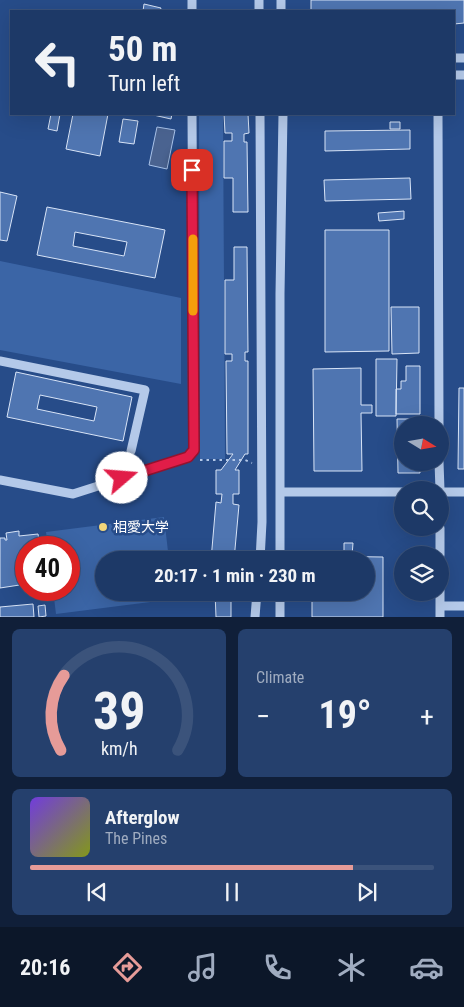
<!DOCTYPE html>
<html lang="en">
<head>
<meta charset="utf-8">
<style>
	:root { --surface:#1d3967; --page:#25406d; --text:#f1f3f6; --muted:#a0acc0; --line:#3b537b; --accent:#e69b98 }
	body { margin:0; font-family:"Roboto Condensed","Noto Sans JP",sans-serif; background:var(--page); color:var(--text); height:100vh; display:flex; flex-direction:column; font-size:19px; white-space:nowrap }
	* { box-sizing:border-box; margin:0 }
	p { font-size:16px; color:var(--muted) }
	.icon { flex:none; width:28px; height:28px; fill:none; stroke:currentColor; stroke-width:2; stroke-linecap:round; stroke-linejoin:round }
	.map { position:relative; height:617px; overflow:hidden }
	.side { display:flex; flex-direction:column; gap:12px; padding:12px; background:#101f39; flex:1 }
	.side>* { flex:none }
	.guide { position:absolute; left:10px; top:10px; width:445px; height:105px; border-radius:0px; box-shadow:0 5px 20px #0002,0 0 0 1px var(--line); background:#1d3967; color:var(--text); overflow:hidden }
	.needle { width:32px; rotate:101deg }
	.fabs { position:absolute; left:394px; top:416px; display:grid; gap:10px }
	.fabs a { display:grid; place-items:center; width:55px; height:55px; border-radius:50%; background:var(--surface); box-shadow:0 5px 20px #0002,0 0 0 1px var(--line); font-size:25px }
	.speed { position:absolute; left:15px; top:536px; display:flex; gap:10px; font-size:25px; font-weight:700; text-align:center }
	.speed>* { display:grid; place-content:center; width:65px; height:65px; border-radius:50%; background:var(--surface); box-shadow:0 5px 20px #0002,0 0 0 1px var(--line); line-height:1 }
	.speed .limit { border:8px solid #d22; background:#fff; color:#111 }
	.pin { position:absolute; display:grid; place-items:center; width:42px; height:42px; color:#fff; margin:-21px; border-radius:10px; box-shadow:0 2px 8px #0006 }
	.me { position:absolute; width:55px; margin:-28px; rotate:72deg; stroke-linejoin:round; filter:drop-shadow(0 0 4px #0008) }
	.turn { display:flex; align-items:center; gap:18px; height:105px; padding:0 15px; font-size:22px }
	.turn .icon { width:65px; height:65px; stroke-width:2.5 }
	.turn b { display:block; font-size:35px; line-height:42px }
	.big { font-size:38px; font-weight:700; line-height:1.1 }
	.side .widget { flex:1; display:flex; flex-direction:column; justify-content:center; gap:8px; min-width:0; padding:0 18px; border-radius:8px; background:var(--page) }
	.side .dial { align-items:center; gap:0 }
	.dial svg { height:130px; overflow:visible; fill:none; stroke:var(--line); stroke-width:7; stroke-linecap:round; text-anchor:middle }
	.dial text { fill:var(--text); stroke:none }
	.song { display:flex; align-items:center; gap:15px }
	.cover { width:60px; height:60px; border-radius:8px; background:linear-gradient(135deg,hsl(260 70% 55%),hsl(70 70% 35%)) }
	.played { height:5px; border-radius:2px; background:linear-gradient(90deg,var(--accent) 80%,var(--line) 80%) }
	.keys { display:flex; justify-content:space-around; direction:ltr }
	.heat { display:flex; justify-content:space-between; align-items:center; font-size:28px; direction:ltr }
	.side .tiles { flex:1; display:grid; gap:12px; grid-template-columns:1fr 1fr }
	.widget:last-child { grid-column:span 2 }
	.trip { position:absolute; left:95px; top:551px; width:280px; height:50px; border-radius:25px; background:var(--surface); box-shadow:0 5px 20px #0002,0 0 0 1px var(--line); font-weight:700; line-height:50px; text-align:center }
	.menu { display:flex; height:80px; justify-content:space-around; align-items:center; background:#0c1729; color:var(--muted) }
	.menu .icon { width:35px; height:35px }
	.menu .current { color:var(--accent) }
	.menu b { font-size:22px; color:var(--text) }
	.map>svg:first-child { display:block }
	.green { fill:#3b65a6 }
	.water { fill:#4a6390; stroke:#a9c3ea }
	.building { fill:#4f75b1; stroke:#d8e4f7; fill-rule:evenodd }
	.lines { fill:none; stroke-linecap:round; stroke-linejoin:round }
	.path { stroke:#b4c9e9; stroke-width:2; stroke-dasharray:2.5 4; stroke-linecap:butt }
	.minor { stroke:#b4c9e9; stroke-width:9 }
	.route-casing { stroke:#92132f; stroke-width:12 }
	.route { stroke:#e11d48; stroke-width:9 }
	.slow { stroke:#f59e0b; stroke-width:9 }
	.poi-dot { fill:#f2d67a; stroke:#274c89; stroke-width:2 }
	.labels { text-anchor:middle; stroke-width:5; stroke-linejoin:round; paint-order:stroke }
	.poi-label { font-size:14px; fill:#fff; stroke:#274c89; text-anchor:start }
</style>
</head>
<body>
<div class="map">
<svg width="464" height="617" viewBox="0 0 464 617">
	<rect width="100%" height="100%" fill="#274c89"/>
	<!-- green -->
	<path class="green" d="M199 114H223L225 459H200Z
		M0 261 181 298V384L0 350Z
		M164 517 169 560H104V592L173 593 174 599 56 614 53 590H69V548L48 547 46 532Z"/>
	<!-- water -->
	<path class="water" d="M157 127 175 130 167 169 149 165Z"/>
	<!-- building -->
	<path class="building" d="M311 0H464V23L454 24V11H311Z
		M144 4 161 8 160 11H143Z
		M51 114H60L57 131 48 129Z
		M73 114H108L100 156 66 149Z
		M149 114H172L171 119Z
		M224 114H248L249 133 244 134V142H247L248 212H233V178H224V141H232V133H225Z
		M123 119 138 121 134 144 119 142Z
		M390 122H400V129H390Z
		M410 130V149L325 151V131Z
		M410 178 411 199 325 201 324 180Z
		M0 192 17 196 7 241 0 240Z
		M47 207 165 230 155 278 37 255ZM75 232 127 242 124 256 73 246Z
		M404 211V219L379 221 378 213Z
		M325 230H389V351L325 352Z
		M234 247H247L248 352H245V361H248V454H245L235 470H239V494H233V504L239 505 234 560H211L216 502 221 503 222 494H216V470H221L233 454H227L226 361H232V354H225V280H234Z
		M391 307H419V353L392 354Z
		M376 359H397L396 416H376Z
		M406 366H420V414H396V389H401V381H406Z
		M361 368V405H372V413H361L362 471H314L313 369Z
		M16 372 132 397 123 441 7 417ZM40 395 97 407 94 421 37 409Z
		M459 388H464V469H458Z
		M397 419H419V425H402V462H420V473H398Z
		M19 531V536L38 534 40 548H26V584L0 588V538H5V540H7L6 533Z
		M344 543H353L352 556H344Z
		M313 556 383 557V617H312V592H366V560H312Z
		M215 592H226V599H231V617H216Z
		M33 604 34 617H0V607Z
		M45 605 46 616 39 617 38 606Z"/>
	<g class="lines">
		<!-- path -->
		<path class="path" d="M200 460H245L252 463"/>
		<!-- minor -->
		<path class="minor" d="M192 0V11
			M259 0V11
			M281 0V11
			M454 58H464
			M454 75H464
			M438 114 439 425
			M0 361 145 390 131 451
			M439 462 440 490
			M0 480 73 494 189 457 194 450 192 114
			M281 492H402
			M440 492H464
			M440 528V555
			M440 558V617
			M260 560 262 522 260 114
			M280 560V294L283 114
			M440 606H464
			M255 617 257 592
			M280 617V592"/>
	</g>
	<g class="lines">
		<!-- route casing -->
		<g class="route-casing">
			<path id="route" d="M122 478 188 457 194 450 192 170"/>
		</g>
		<!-- route -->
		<use href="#route" class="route"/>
		<!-- slow -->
		<path class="slow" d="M193 239V311"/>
	</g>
	<!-- markers -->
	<circle class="poi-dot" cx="103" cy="527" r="5"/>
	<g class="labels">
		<!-- poi labels -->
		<g class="poi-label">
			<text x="113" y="532">相愛大学</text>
		</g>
	</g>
</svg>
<div class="fabs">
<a><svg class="needle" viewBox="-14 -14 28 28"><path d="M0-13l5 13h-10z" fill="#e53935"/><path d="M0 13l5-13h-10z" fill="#a0acc0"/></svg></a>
<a><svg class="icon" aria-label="search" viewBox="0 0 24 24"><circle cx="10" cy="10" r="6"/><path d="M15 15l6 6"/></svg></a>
<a><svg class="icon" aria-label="layers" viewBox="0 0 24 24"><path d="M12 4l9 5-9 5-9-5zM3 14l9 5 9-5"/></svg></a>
</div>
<div class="speed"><div class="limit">40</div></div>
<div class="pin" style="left:192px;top:170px;background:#d93025"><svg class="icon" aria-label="arrive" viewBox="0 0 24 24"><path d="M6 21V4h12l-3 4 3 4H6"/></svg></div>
<svg class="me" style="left:122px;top:478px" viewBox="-20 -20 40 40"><circle r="19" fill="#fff"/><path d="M0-13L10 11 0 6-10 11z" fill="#e11d48"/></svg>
<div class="trip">20:17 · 1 min · 230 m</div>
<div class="guide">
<div class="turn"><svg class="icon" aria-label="left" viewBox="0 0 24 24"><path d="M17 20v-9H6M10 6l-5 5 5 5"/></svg><div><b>50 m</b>Turn left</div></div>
</div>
</div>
<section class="side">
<div class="tiles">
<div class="widget dial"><svg viewBox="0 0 100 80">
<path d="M14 69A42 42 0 1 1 86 69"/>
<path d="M14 69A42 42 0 0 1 16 23" stroke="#e69b98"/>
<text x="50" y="56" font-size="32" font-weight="700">39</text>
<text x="50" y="72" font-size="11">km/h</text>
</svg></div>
<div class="widget"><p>Climate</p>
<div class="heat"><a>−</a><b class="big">19°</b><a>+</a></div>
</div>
<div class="widget">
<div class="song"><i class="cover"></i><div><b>Afterglow</b><p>The Pines</p></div></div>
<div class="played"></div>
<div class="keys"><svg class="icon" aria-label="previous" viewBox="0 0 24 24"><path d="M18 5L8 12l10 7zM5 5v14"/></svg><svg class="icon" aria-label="pause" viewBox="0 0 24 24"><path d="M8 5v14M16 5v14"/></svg><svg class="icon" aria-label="next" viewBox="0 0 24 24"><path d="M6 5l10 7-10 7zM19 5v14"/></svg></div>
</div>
</div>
</section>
<nav class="menu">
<b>20:16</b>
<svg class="icon current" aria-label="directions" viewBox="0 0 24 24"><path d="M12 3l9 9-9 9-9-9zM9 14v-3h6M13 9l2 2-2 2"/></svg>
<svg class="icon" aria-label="music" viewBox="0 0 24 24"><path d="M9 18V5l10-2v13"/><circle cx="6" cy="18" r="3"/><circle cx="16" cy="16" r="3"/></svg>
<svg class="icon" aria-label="phone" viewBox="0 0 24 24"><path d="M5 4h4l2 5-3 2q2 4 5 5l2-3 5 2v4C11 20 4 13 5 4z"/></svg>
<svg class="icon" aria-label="climate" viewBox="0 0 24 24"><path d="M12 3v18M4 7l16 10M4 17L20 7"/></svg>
<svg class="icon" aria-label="car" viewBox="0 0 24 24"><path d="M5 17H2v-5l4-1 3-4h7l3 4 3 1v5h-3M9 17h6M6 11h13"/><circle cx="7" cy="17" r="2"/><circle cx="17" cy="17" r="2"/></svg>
</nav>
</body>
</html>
